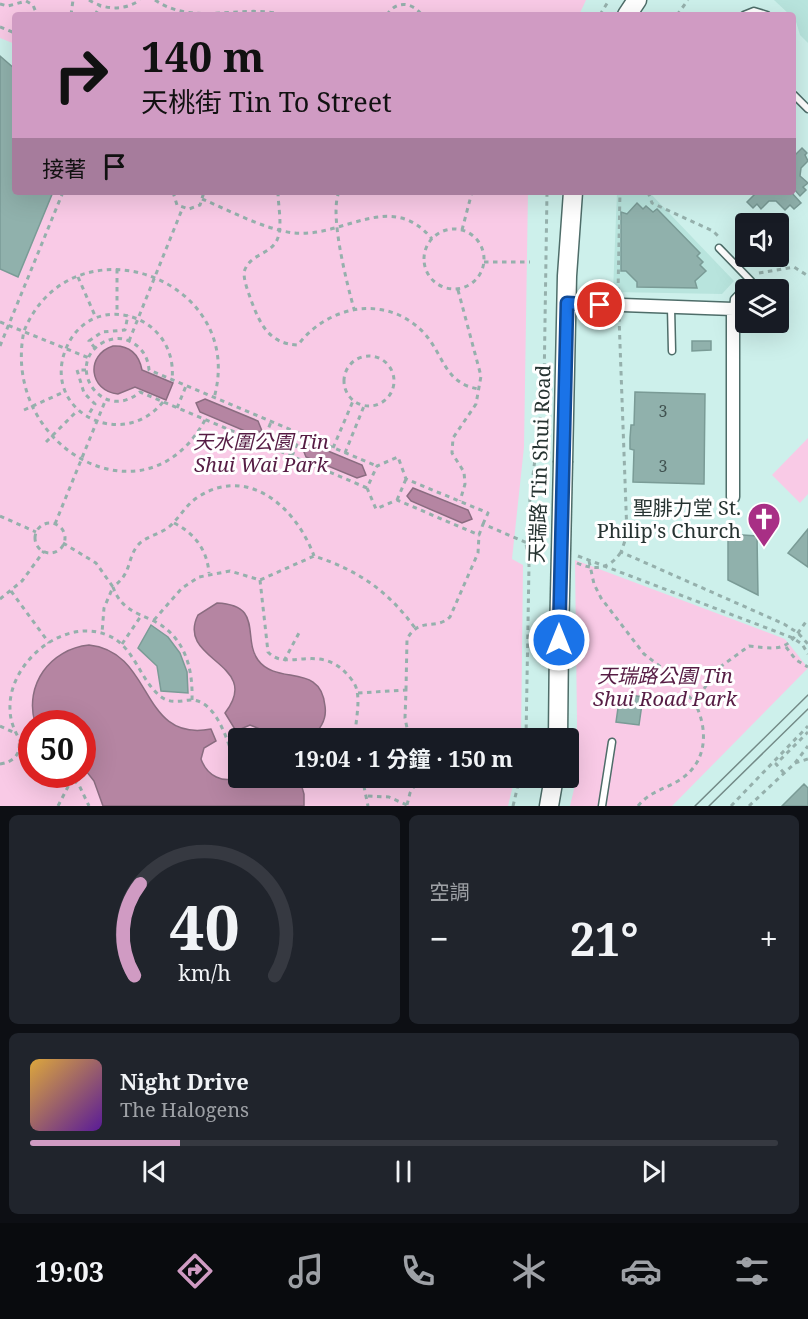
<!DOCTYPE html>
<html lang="zh-TW">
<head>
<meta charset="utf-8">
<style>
	:root { --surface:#171b24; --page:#20242c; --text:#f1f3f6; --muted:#9ea1a6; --line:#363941; --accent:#d09bc3 }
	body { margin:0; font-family:"Noto Serif","Noto Sans TC",serif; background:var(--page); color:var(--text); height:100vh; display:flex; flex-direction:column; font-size:22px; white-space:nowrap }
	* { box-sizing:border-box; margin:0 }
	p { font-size:20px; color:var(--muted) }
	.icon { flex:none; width:33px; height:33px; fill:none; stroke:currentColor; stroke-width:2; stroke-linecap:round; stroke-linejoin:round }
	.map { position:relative; height:806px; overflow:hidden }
	.panel { display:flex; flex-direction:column; gap:9px; padding:9px; background:#0d0f14; flex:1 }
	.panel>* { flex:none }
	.banner { position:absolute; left:12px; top:12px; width:784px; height:183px; border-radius:6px; box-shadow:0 6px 24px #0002; background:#d09bc3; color:#111; overflow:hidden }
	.fabs { position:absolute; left:735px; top:213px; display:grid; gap:12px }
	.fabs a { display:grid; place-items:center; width:54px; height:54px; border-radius:6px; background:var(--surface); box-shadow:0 6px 24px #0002; font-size:30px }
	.speed { position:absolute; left:18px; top:710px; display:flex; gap:12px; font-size:30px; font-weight:700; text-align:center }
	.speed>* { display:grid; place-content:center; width:78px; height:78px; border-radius:50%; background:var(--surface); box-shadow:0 6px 24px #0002; line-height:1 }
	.speed .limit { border:9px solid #d22; background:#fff; color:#111 }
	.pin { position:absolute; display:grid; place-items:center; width:51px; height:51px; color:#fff; margin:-26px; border:3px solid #fff; border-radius:50%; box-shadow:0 2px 6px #0007 }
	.me { position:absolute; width:66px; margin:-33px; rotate:0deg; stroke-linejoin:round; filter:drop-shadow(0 0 4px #0008) }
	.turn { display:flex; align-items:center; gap:21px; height:126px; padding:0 30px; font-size:27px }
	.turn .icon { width:78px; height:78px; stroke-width:2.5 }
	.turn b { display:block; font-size:42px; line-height:51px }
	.then { display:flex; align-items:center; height:57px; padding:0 30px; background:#0003; gap:12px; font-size:22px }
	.big { font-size:45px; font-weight:700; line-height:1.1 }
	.panel .widget { flex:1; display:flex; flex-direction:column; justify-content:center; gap:9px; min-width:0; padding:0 21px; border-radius:9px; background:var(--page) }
	.panel .dial { align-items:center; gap:0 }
	.dial svg { height:156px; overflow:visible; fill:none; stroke:var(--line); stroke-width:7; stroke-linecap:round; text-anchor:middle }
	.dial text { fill:var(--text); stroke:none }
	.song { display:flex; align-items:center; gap:18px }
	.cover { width:72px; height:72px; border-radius:9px; background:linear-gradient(135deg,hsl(40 70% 55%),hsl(270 70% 35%)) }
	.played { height:6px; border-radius:3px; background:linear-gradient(90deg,var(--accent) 20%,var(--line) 20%) }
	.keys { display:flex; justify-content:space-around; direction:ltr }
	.heat { display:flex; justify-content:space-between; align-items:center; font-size:33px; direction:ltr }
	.panel .tiles { flex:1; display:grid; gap:9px; grid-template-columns:1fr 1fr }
	.widget:last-child { grid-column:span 2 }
	.trip { position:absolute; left:228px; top:728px; width:351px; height:60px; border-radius:6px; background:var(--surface); box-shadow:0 6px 24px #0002; font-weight:700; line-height:60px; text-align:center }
	.tab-bar { display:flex; height:96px; justify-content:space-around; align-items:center; background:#090b0e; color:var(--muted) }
	.tab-bar .icon { width:42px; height:42px }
	.tab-bar .on { color:var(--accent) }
	.tab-bar b { font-size:27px; color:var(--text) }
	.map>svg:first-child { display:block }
	.built { fill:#b8e4dd }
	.green { fill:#f9cae6; fill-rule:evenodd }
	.water { fill:#b585a2; stroke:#8a6c80; stroke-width:1.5 }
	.building { fill:#90b1ac; stroke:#7a9b96; stroke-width:1.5 }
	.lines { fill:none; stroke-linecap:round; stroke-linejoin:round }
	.service-casing { stroke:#4e6d69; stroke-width:9 }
	.minor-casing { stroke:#4e6d69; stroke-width:15 }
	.secondary-casing { stroke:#4e6d69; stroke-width:21 }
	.path { stroke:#95b0ac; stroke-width:3; stroke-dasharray:4.5 4.5; stroke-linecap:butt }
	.service { stroke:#fff; stroke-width:6 }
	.minor { stroke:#fff; stroke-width:12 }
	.secondary { stroke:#fff; stroke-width:18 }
	.tram { stroke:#738a87; stroke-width:1.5 }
	.secondary-bridge-casing { stroke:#4e6d69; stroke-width:21; stroke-linecap:butt }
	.secondary-bridge { stroke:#fff; stroke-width:18 }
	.route-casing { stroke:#114b97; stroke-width:15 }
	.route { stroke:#1a73e8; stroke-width:10 }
	.labels { text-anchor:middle; stroke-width:6; stroke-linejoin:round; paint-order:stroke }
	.number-label { font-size:16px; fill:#405250 }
	.park-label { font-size:20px; font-style:italic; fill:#561c44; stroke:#fff }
	.street-label { font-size:20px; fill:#263331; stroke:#fff }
	.poi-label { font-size:20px; fill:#263331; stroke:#fff; text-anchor:end }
</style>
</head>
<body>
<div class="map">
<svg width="808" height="806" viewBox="0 0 808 806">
	<rect width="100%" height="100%" fill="#cdf0eb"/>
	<!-- built -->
	<path class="built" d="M774 0H808V43L800 35 794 15H790Z
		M617 192H649L734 281 722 294 613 292Z"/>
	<!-- green -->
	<path class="green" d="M0 0H586L579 15H15V44L0 38Z
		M53 192H528L524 447 512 559 523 565 521 738H238V777H515L508 806H0V269L19 276ZM32 723H82V774H32Z
		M808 438V494L800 503 772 475Z
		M575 560 785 639 808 668 672 806H570L574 789 577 723Z"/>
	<!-- water -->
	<path class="water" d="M113 346C129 345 139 354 142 370L173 383 166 400 135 387 118 394C89 391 85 355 113 346Z
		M205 399 258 421 262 431 252 434 200 412 196 403Z
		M311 444 362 465 366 475 357 478 306 457 302 447Z
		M413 488 468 510 472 519 462 523 411 501 407 496Z
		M217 603C264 605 242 638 258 660 277 686 321 662 325 706 327 719 320 730 310 738H266L260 729 250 725 236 731 225 713C264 663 175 661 198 615Z
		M89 645C155 652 139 743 211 729L216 741 204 748 201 759C207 776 223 784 239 777H299L304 794V806H103L94 781 83 767 82 723H35C24 685 50 649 89 645Z"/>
	<!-- building -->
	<path class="building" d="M0 56 15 69V192H53L18 277 0 269Z
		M802 148 807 153 805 155 808 161 801 168 800 176 808 183 803 187 806 190 800 196 794 189V156Z
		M757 192H791L801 203 794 209 790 205 785 210 776 201H769L761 209 757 204 753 208 747 202Z
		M637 203 643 209 646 206 653 212 657 209 700 253 697 256 703 262 700 265 706 271 695 281 697 288 637 287V282L626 271H621V212L627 214Z
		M692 341H711V350L692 351Z
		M635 392 705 394 704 484 633 482 634 450 630 449V438L631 425H634Z
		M808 529V567L788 553Z
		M728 534 757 536 758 595 728 580Z
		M151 625 168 637 180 653 187 672 188 693 161 691 157 666 138 648Z
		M630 695 643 697 639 725 616 722 619 701 629 703Z
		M804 784 808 788V806H782Z"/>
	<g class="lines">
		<!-- service casing -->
		<g class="service-casing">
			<path id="service" d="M744 15 754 11 767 15
				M794 95 808 109
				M719 248 751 281 734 299 733 309
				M671 307 672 351
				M602 806 612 742"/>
		</g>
		<!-- minor casing -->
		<g class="minor-casing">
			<path id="minor" d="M567 303 733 309V497"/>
		</g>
		<!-- secondary casing -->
		<g class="secondary-casing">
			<path id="secondary" d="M627 15 637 0
				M563 461 567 276 573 192
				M558 738 559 640
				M549 806 554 777"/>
		</g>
		<!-- path -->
		<path class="path" d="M89 0C105 10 124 11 140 0
			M155 0C195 27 240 3 284 15
			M0 4 8 6 26 1 33 5 37 15
			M71 15 73 0
			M95 15 100 6
			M387 15C396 0 412 2 422 15
			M468 15H482
			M600 15 609 0
			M677 15 688 0
			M0 27 15 33
			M173 192 177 205 189 209 200 205 204 192
			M278 192C278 206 283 227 277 240 269 256 250 253 244 272 244 282 248 291 251 300 260 324 269 344 298 345 328 305 386 294 423 332 444 354 444 384 479 389
			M339 192C329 214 347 284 354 309
			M648 192 652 203 713 231 719 237
			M202 199C231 211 263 229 294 233 344 238 391 189 432 239
			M424 259a30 30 0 1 1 60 0a30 30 0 1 1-60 0Z
			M462 230 472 192
			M484 262H530
			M117 269V314
			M759 273 794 267 808 276
			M78 277 96 318
			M458 290 481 376 476 404 453 438 452 453 464 472 465 484 460 501
			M618 292 620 192
			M619 317 627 535 621 552 784 624 798 633 808 644
			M0 322 89 358
			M129 341 183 207
			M0 346 63 192
			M95 348 89 341 102 332 125 330 128 315
			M344 381a25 25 0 1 1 50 0a25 25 0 1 1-50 0Z
			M86 370H77L84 393 95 404 87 417
			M163 402C122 452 43 412 65 351 89 287 179 313 172 380
			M177 408 186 386
			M24 410 66 391
			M205 420C145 530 0 446 24 331 72 215 248 278 214 398
			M46 442 78 410
			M262 444 271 422
			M333 448 353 401
			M345 453 364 406
			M292 456 301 434
			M367 488 140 392C102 424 64 365 102 343 111 338 121 337 129 341 142 347 148 357 149 370L377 466
			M397 500 406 479
			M0 516 36 532
			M35 538a15 15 0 1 1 30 0a15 15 0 1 1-30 0Z
			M174 523C194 533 207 549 209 573
			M55 524 106 399
			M483 524 488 513 406 479 398 457 377 466 367 488 376 509 397 500 479 535 483 524 546 551
			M544 541 531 528 528 515 544 387 547 192
			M63 543 96 563 113 587 104 608 102 633
			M578 556 793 638 802 644 808 654
			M589 561 594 584 601 598 644 654 666 671 695 703
			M577 563C595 571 610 569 621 552
			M260 580 268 652C286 672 317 644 345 672 350 677 356 684 357 691 360 705 355 724 355 738
			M11 591 49 643
			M0 599 22 581 44 551
			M154 620 182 588 199 577 230 571 260 580 314 556C358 570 388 591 415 628
			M122 644 141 616
			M786 647 796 660 808 667
			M284 661 300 631
			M406 690 407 639C420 616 435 631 450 617L478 553 479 535
			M358 693 406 690 405 718 409 738
			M192 700C193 668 185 637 154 621 135 612 121 609 113 587 133 572 126 560 138 545 147 535 164 534 173 523 182 514 187 504 198 497 249 464 297 509 314 556
			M0 726 15 733
			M526 738 529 565 526 543
			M32 758C22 744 10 728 10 709 8 663 63 617 107 635 134 645 139 679 160 696 170 704 179 701 190 700 216 699 227 740 234 759
			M795 763 808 759
			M0 764C13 762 21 755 19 741
			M784 773 776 764 808 732
			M67 774 79 785 89 806
			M362 777 368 806
			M368 796 389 797 407 805
			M407 805 410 793 420 777
			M58 806 72 779
			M513 806 520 777
			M638 806C650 791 666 789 681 779 708 761 708 729 695 703L716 670 749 646C787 651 787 648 808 619
			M731 806 808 726
			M749 806 795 763 808 746"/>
		<!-- service -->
		<use href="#service" class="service"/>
		<!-- minor -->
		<use href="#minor" class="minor"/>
		<!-- secondary -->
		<use href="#secondary" class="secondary"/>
		<!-- tram -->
		<path class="tram" d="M695 806 808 695
			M709 806 808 709"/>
		<!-- secondary-bridge casing -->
		<g class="secondary-bridge-casing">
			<path id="secondary-bridge" d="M559 640 563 461"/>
		</g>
		<!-- secondary-bridge -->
		<use href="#secondary-bridge" class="secondary-bridge"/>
	</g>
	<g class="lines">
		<!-- route casing -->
		<g class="route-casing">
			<path id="route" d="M559 640 567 303 600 305"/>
		</g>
		<!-- route -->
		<use href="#route" class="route"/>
	</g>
	<!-- icons -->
	<defs>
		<g id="church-pin" transform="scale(1.725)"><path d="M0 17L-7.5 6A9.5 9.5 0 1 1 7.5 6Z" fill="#a82f85" stroke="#fff"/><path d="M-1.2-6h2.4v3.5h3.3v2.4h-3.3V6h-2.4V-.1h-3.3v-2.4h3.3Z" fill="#fff"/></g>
	</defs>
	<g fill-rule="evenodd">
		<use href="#church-pin" x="764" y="519"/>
	</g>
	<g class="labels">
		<!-- number labels -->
		<g class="number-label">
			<text x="663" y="417">3</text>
			<text x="663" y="472">3</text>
		</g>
		<!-- park labels -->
		<g class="park-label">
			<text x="261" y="449">天水圍公園 Tin<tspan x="261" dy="23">Shui Wai Park</tspan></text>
			<text x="665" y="683">天瑞路公園 Tin<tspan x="665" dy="23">Shui Road Park</tspan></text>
		</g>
		<!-- street labels -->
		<g class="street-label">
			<text transform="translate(540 464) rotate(-88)" y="7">天瑞路 Tin Shui Road</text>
		</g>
		<!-- poi labels -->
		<g class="poi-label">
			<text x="741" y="515">聖腓力堂 St.<tspan x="741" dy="23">Philip's Church</tspan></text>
		</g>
	</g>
</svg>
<div class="fabs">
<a><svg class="icon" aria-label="sound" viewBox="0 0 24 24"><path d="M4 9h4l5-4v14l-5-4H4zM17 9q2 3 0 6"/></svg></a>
<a><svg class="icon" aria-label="layers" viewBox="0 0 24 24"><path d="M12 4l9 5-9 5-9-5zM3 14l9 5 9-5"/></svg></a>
</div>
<div class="speed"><div class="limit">50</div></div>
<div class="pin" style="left:600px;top:305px;background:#d93025"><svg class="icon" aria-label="arrive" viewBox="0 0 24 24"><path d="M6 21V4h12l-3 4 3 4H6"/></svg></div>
<svg class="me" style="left:559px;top:640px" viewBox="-20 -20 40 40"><circle r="17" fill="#1a73e8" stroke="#fff" stroke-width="3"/><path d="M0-11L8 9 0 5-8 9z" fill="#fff"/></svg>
<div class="trip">19:04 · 1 分鐘 · 150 m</div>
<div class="banner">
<div class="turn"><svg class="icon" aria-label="right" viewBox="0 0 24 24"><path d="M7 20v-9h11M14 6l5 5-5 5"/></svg><div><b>140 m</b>天桃街 Tin To Street</div></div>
<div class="then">接著<svg class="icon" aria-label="arrive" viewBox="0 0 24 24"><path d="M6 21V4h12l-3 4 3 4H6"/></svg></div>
</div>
</div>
<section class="panel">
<div class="tiles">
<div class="widget dial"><svg viewBox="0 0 100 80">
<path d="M14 69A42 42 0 1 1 86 69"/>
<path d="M14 69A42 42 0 0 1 17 22" stroke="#d09bc3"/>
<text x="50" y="56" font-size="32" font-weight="700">40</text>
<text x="50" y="72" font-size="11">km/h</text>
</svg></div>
<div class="widget"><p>空調</p>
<div class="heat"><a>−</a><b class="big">21°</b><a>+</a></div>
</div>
<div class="widget">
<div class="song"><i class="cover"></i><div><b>Night Drive</b><p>The Halogens</p></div></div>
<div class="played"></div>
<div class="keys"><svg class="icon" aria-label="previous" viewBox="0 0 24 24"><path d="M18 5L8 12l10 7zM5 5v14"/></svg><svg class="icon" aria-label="pause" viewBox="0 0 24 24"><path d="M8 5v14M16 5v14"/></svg><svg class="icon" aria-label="next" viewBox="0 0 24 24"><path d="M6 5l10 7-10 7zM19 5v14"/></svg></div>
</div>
</div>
</section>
<nav class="tab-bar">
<b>19:03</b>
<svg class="icon on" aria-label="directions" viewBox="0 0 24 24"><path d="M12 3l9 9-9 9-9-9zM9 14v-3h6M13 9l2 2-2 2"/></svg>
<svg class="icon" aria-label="music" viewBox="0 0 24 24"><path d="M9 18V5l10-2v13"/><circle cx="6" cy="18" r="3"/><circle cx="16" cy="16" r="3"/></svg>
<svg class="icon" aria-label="phone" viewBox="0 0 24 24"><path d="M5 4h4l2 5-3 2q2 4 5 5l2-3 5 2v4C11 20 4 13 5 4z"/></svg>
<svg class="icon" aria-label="climate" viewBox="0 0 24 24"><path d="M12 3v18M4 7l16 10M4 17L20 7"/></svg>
<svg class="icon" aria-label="car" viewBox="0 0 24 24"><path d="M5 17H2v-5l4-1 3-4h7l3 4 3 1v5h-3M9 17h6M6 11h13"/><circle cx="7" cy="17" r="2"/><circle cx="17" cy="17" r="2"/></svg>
<svg class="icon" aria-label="filters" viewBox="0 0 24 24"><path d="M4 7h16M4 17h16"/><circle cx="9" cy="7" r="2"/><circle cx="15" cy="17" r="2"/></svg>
</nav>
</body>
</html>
